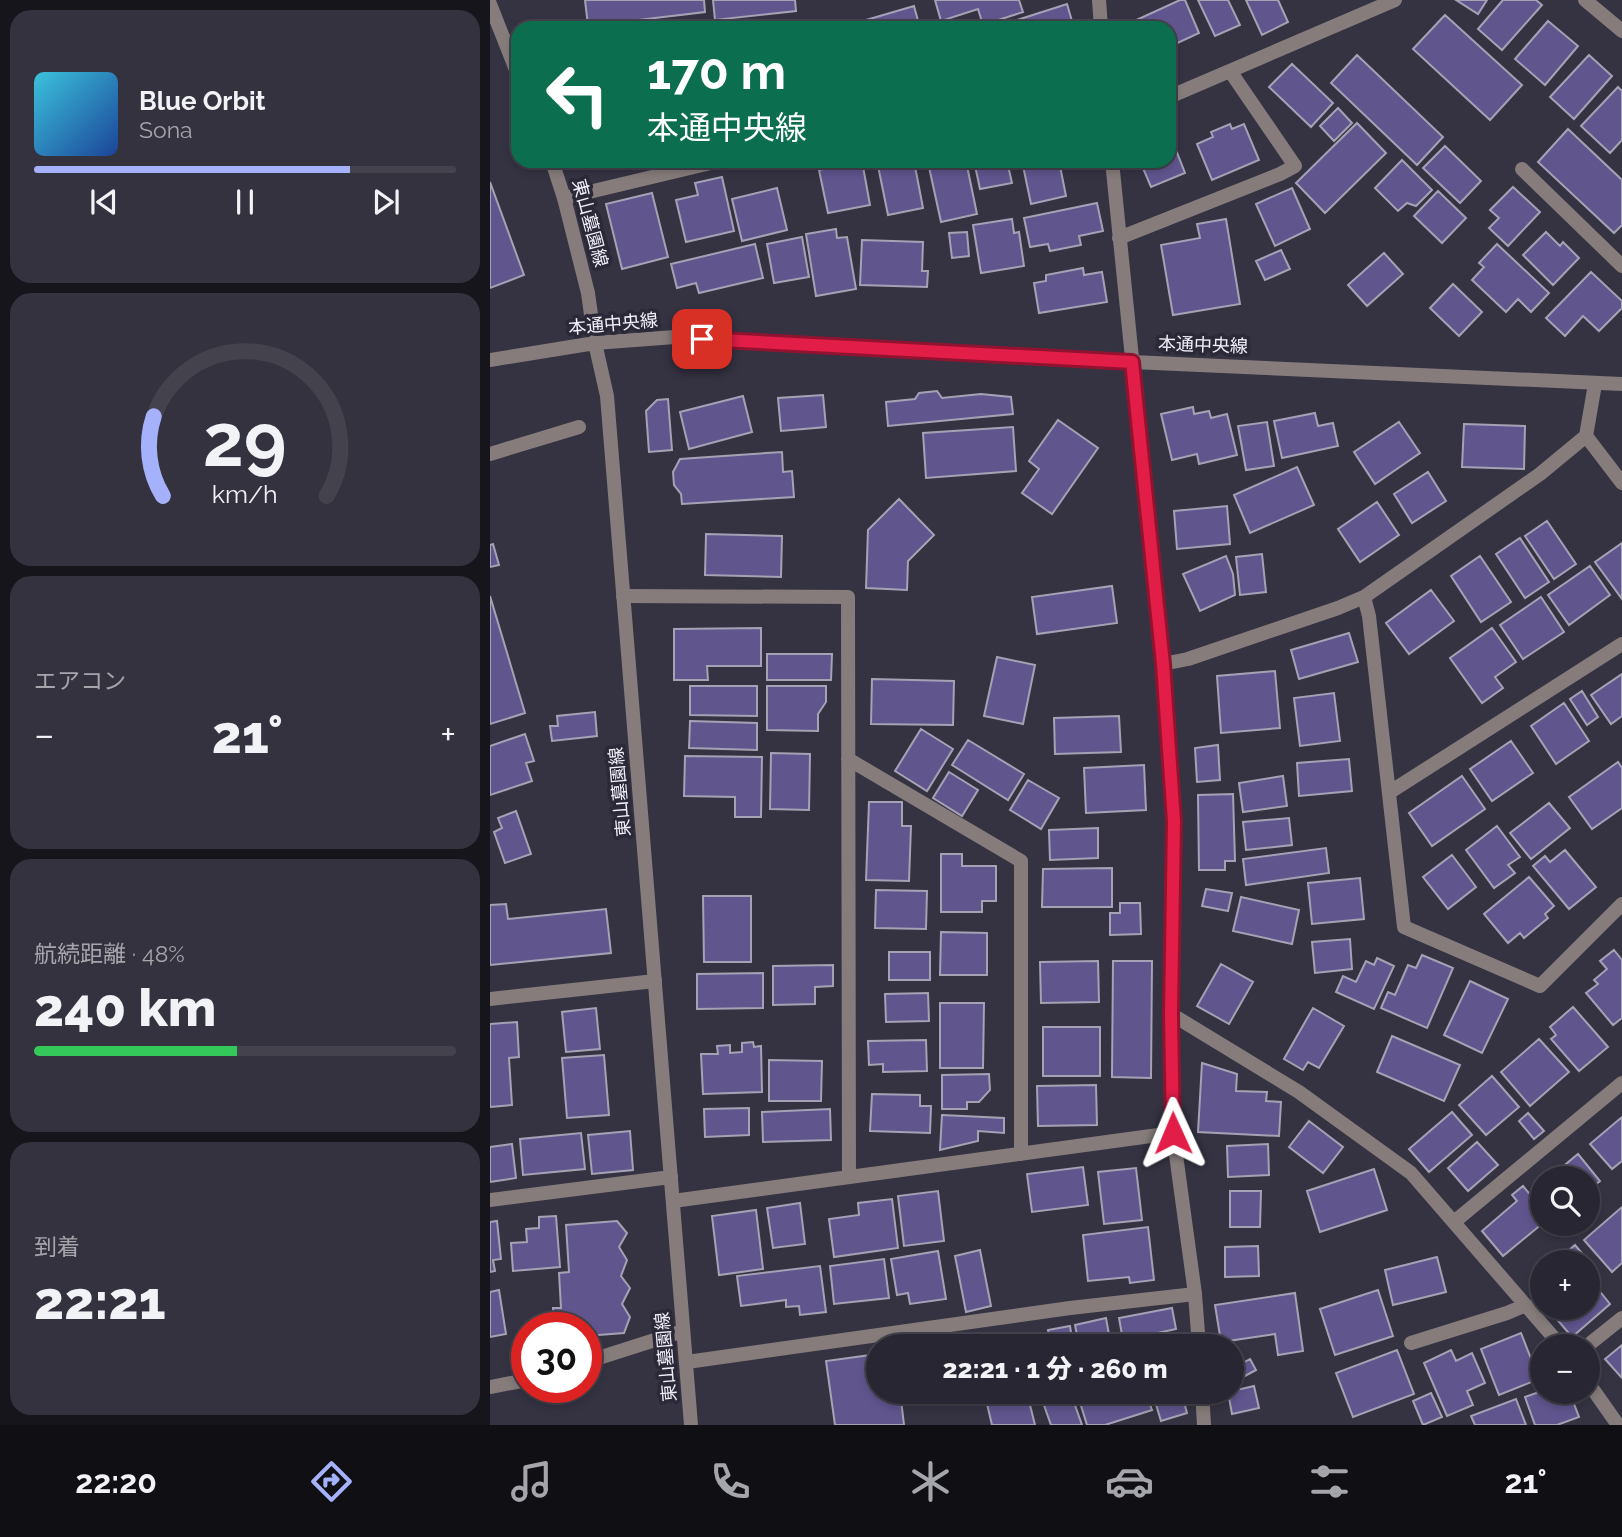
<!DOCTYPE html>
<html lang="ja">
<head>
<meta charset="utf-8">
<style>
	:root { --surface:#282632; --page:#34323e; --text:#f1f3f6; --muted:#a5a5ac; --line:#44434d; --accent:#a6b1fc }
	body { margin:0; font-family:Raleway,"Noto Sans JP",sans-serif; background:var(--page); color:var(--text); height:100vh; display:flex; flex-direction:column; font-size:26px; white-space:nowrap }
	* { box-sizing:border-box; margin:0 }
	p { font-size:23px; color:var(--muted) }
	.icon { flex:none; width:38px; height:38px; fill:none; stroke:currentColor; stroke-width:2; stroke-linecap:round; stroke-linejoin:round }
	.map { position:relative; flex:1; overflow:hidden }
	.drawer { display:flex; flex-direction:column; gap:10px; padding:10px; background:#16151c; width:490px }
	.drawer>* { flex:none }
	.guide { position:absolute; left:21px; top:21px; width:665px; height:147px; border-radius:21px; box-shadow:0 4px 10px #0003,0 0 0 2px var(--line); background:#0b6e4f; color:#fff; overflow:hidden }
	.fabs { position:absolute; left:1040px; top:1166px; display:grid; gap:14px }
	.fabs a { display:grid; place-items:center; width:70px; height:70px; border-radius:50%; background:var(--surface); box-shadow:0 4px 10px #0003,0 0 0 2px var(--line); font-size:35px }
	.speed { position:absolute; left:21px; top:1312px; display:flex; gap:14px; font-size:35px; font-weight:700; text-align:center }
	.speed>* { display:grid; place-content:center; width:91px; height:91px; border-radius:50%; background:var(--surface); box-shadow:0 4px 10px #0003,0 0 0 2px var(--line); line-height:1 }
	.speed .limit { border:10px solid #d22; background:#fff; color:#111 }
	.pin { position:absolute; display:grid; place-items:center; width:60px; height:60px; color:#fff; margin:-30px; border-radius:14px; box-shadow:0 4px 10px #0006 }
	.me { position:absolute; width:77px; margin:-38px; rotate:359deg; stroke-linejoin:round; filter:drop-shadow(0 0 5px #0008) }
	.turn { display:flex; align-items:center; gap:24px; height:147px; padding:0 21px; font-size:32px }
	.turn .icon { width:91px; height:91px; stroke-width:2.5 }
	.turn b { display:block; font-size:49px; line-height:60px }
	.big { font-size:52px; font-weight:800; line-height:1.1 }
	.drawer .tile { flex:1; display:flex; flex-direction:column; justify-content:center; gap:10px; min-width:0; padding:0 24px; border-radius:21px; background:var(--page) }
	.drawer .dial { align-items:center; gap:0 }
	.dial svg { height:182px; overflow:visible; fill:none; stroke:var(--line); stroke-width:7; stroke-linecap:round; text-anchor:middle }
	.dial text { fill:var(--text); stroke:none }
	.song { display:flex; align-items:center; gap:21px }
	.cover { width:84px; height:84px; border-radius:10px; background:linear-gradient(135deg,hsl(190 70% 55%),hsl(220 70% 35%)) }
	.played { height:7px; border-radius:4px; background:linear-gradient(90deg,var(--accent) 75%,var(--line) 75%) }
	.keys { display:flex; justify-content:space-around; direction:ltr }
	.heat { display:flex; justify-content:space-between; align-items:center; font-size:38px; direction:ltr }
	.charge { height:10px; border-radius:5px; background:linear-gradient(90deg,#34c759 48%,var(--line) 0) }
	.trip { position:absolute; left:376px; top:1334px; width:378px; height:70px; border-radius:35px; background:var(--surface); box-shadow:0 4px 10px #0003,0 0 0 2px var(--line); font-weight:800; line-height:70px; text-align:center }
	.menu { display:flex; height:112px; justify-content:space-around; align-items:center; background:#100f14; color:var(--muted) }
	.menu .icon { width:49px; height:49px }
	.menu .selected { color:var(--accent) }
	.menu b { font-size:32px; color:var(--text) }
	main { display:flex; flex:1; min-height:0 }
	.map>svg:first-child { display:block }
	.building { fill:#61558e; stroke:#a4a2b4; stroke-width:2 }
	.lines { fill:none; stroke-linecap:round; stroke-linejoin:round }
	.service { stroke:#867c7c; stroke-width:14 }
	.minor { stroke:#867c7c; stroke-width:14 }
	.tertiary { stroke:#867c7c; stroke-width:14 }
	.route-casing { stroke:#92132f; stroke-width:18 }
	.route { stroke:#e11d48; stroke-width:12 }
	.labels { text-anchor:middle; stroke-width:7; stroke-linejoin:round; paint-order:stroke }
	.street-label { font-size:18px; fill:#f2f0fa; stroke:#2b2937 }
</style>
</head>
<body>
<main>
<section class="drawer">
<div class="tile">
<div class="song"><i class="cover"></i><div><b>Blue Orbit</b><p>Sona</p></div></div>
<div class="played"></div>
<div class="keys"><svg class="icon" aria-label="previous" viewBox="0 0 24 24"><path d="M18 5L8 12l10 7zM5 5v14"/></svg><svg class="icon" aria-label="pause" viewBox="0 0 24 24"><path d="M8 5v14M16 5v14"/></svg><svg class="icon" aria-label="next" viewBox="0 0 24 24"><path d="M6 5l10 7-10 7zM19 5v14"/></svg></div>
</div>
<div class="tile dial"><svg viewBox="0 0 100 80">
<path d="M14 69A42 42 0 1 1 86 69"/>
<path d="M14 69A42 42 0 0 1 10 34" stroke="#a6b1fc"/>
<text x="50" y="56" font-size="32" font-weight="700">29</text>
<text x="50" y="72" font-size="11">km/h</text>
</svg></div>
<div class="tile"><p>エアコン</p>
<div class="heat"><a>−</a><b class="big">21°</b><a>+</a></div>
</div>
<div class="tile"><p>航続距離 · 48%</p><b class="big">240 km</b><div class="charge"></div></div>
<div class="tile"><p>到着</p><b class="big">22:21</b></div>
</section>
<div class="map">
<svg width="1132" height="1425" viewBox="0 0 1132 1425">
	<rect width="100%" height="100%" fill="#353342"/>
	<!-- building -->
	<path class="building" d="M95 0H214L215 12 98 26Z
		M223 0H305L306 11 225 20Z
		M445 0H529L533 12 493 25 488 9 451 21Z
		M690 0H695L709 33 679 47V28H629Z
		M708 0H738L750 25 725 36Z
		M756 0H788L798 22 772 35Z
		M966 0H997L988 14Z
		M1013 0H1046L1052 5 1012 50 988 29Z
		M577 4 584 28H526L524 21Z
		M424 6 430 28H360L359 25Z
		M955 15 1032 85 1000 120 923 49Z
		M1058 21 1088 46 1055 85 1025 59Z
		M867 55 953 137 927 165 841 83Z
		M1099 55 1122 76 1084 119 1060 97Z
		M802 64 843 103 821 127 779 87Z
		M1128 87 1132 91V140L1120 153 1091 126Z
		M848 108 862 123 844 141 830 126Z
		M867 123 896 153 835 213 806 183Z
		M740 124 742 129 754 124 769 160 722 180 707 144 723 137 721 132Z
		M1078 129 1132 180V225L1124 233 1048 162Z
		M679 132 695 173 661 187 650 161H679Z
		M955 146 991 181 970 203 933 168Z
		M912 160 942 190 926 206 917 203 908 211 885 188Z
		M372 161 380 205 338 213 329 170Z
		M387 161H424L433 208 398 215Z
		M468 161H476L487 214 451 222 439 167Z
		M484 161H517L522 183 490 189Z
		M532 161H569L576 196 541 204Z
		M232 177 244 231 196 242 186 200 208 195 205 183Z
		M0 182 34 275 0 288Z
		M1023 187 1050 212 1018 246 999 228 1009 218 1000 210Z
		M287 188 297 230 252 241 242 199Z
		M802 188 820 229 785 246 766 204Z
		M948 191 976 218 952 243 924 216Z
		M162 193 178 257 132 269 116 204Z
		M607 203 613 231 589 236 591 245 560 251 558 244 540 247 534 218Z
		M522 219 524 233 529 232 534 266 491 273 483 225Z
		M736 219 750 304 683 315 671 245 710 238 707 224Z
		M346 229 347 238 357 237 366 289 326 296 316 234Z
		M477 232 479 256 462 258 459 233Z
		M1056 232 1070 246 1073 242 1089 258 1063 285 1033 255Z
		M312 237 319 277 284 283 277 244Z
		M372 240 433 242 432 271H438L437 287 370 285Z
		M265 244 273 278 209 293 206 283 187 288 181 264Z
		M1007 244 1059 293 1041 312 1028 299 1016 312 982 280 994 267 989 263Z
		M791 250 800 269 775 280 766 261Z
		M894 253 913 274 877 306 858 285Z
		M593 268 594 275 612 272 617 302 549 313 544 283 556 281V275Z
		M1101 272 1132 301V308L1109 331 1093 316 1075 336 1056 318Z
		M963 284 992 312 969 336 940 308Z
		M447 391 452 398 491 394 521 397 523 414 398 426 396 402 425 399 429 393Z
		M333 395 336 427 291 431 288 398Z
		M253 396 262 432 199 449 190 412Z
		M178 399 182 450 159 452 156 411 167 400Z
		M703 407 704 414 719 411 721 418 737 414 747 455 709 464 707 454 682 460 671 414Z
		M825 413 828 426 843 423 848 446 792 458 784 421Z
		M568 420 608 448 562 514 532 493 549 469 539 461Z
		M777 422 784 466 756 470 748 426Z
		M909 422 930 453 885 484 864 452Z
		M974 424 1035 426 1034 469 972 467Z
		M523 427 526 471 436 478 433 433Z
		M292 452 293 472 302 471 304 497 192 504 191 494 184 485 183 472 190 459Z
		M807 467 824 505 760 533 744 495Z
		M938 472 956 501 922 523 904 494Z
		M409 499 444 535 418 561 417 590 376 588 378 530Z
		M887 502 909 535 870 562 848 529Z
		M737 506 740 544 687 549 684 511Z
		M1057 521 1086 564 1064 579 1035 536Z
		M216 534 292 536 291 577 215 575Z
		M1030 538 1059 582 1035 598 1006 554Z
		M1132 543V599L1105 562Z
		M3 544 9 565 0 567V545Z
		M772 554 776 592 750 595 746 557Z
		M736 556 743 574 745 595 710 611 693 574Z
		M990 556 1021 602 991 622 961 576Z
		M1100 566 1120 595 1079 625 1058 595Z
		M622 586 627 623 547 634 542 597Z
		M941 590 964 621 919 654 896 623Z
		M0 596 35 713 0 724Z
		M1051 597 1074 632 1033 659 1010 625Z
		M271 628V666H217L218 680H184V629Z
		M1002 628 1026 662 1005 677 1013 688 992 703 960 658Z
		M859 633 868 662 809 679 801 650Z
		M277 654H342L341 680H277Z
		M507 657 545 665 533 724 494 716Z
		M785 671 790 728 731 733 727 676Z
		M1132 674V716L1121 724 1101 695Z
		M382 679 464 681 463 725 381 724Z
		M200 686H267V716L200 715Z
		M277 686H336V702L328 714V731L277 730Z
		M1092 691 1108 717 1097 725 1080 699Z
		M844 693 850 741 810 746 804 698Z
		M1074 703 1099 741 1066 764 1041 726Z
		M105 712 107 736 62 741 60 726H68L67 716Z
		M629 716 631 752 565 754 564 718Z
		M200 721 267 723V750L199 748Z
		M431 729 463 749 437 791 405 771Z
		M35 734 44 761 36 763 42 781 0 795V746Z
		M478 740 534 774 518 800 462 765Z
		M1021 741 1043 773 1002 801 980 769Z
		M728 745 730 780 707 782 705 748Z
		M281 753 320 754 319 810 280 809Z
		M195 756 272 757 271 817H245V797L194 796Z
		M859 759 862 791 809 796 807 763Z
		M1128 762 1132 768V808L1102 829 1079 797Z
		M654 765 656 810 596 813 594 768Z
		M459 772 488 790 472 816 443 798Z
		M793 776 797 806 753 812 749 783Z
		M972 776 995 809 942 846 919 813Z
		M538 780 569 798 551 829 520 810Z
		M743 794 745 861H735V870H709L708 795Z
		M379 802H412V826H421L419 881 376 880Z
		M1059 803 1080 828 1041 859 1020 833Z
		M26 811 41 854 15 863 4 832 12 828 8 818Z
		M799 818 802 845 756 850 753 822Z
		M1007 826 1030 857 1018 865 1025 873 1004 888 976 850Z
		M608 828V858L560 860 559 830Z
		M836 848 839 873 756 885 753 859Z
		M1075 850 1106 887 1079 909 1043 866 1055 856 1060 862Z
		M451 854H472V866H506V901H492V912H451Z
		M962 855 986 887 958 909 933 877Z
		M622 868V907H552L553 869Z
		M1039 877 1064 906 1055 914 1058 918 1034 938 1030 933 1018 943 994 914Z
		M870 878 874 919 822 924 818 883Z
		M716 889 742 893 738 911 712 906Z
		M386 890 437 891 436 929 385 928Z
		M213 896H261V962H214Z
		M751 897 809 910 802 944 743 931Z
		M630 903H650L651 934 620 935V913H630Z
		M16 904 18 919 116 909 121 953 0 965V905Z
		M451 932 497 933V975H450Z
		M860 939 862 969 825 973 822 942Z
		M1124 950 1132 960V1018L1123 1025 1096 993 1108 984 1104 980 1117 969 1110 961Z
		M399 952H440V980H399Z
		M932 955 963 968 937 1028 891 1008 898 992 905 995 918 965 926 968Z
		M887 958 904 966 884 1009 846 992 853 976 866 982 876 961 884 965Z
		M608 961 609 1002 551 1003 550 962Z
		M623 961H662L661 1078 622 1077Z
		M731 964 763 982 739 1024 707 1006Z
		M343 965V986L325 987V1004L283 1005V966Z
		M273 973V1008L207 1009V974Z
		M980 981 1018 999 992 1053 954 1035Z
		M438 993 439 1021 396 1022 395 994Z
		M450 1003H494L493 1068H450Z
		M1083 1007 1118 1047 1089 1071 1061 1039 1066 1035 1060 1027Z
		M106 1008 110 1049 76 1052 72 1012Z
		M823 1008 854 1026 829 1068 818 1062 813 1070 794 1059Z
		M27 1022 29 1057 19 1058 22 1105 0 1107V1024Z
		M553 1027H610V1076H553Z
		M902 1036 970 1065 954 1101 887 1072Z
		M1049 1039 1079 1072 1040 1106 1011 1072Z
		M436 1040 437 1071 393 1072V1064L379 1065 378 1041Z
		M263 1042 264 1047 271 1046 272 1092 213 1094 211 1054H228L227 1046 240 1045V1053L252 1052V1043Z
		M114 1055 119 1115 77 1118 72 1058Z
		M279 1060 332 1061 331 1101H279Z
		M712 1063 747 1074 746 1091 777 1092 776 1101 791 1102 789 1136 708 1132Z
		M499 1074 500 1090 489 1102H477V1109H452V1075Z
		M1002 1076 1029 1107 996 1135 969 1105Z
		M606 1085 607 1125 548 1126 547 1086Z
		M382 1094 430 1095V1106H441L440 1133 380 1131Z
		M259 1108V1135L215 1137 214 1109Z
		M340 1109 341 1140 273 1142 272 1112Z
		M962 1112 982 1135 939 1172 919 1149Z
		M1038 1113 1054 1131 1044 1139 1029 1121Z
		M452 1115 514 1118V1133L488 1131V1141L450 1150Z
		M1132 1117V1161L1122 1169 1100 1144Z
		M819 1121 853 1147 833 1173 799 1147Z
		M140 1131 143 1170 102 1174 98 1135Z
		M91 1133 95 1169 33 1175 30 1139Z
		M987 1142 1008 1165 978 1191 958 1168Z
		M22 1144 26 1178 0 1182V1147Z
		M778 1144 779 1175 738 1177 737 1146Z
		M1088 1154 1110 1181 1097 1191V1178H1059Z
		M593 1167 598 1205 542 1212 537 1174Z
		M646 1168 652 1220 614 1224 608 1172Z
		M884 1169 897 1210 830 1232 817 1191Z
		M1033 1186 1052 1209 1053 1223 1013 1256 992 1231 1027 1201 1022 1195Z
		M448 1191 454 1241 414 1246 408 1196Z
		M740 1191H771L770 1227H740Z
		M402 1199 408 1248 344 1257 339 1219 369 1215 368 1203Z
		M310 1203 315 1244 283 1248 277 1208Z
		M1132 1207V1263L1122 1272 1094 1240Z
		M266 1210 273 1269 229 1275 222 1216Z
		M66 1216 70 1267 23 1271 21 1243 37 1242 36 1229 49 1228V1217Z
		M7 1221 11 1259 3 1260 5 1271 0 1272V1222Z
		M127 1221 137 1233 129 1247 137 1260 131 1276 140 1288 132 1304 140 1317 134 1333 96 1336V1328H65L63 1308H71L69 1273 79 1272 76 1225Z
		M658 1227 664 1280 640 1283 639 1277 598 1281 593 1235Z
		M1085 1245 1106 1270 1097 1278V1262H1065Z
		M768 1246 769 1276 735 1277V1247Z
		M490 1250 501 1306 476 1312 465 1256Z
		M448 1251 456 1299 420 1304 418 1293 407 1295 401 1259Z
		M947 1257 956 1292 903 1305 895 1270Z
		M394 1259 399 1298 344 1304 340 1266Z
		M330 1266 336 1312 310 1315 309 1306 296 1307V1300L251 1306 247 1276Z
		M1104 1284 1120 1304 1082 1337 1065 1317 1077 1307H1097V1289Z
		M9 1290 16 1334 0 1337V1292Z
		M888 1290 903 1336 845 1355 830 1309Z
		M805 1293 813 1351 788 1355 785 1334 731 1342 725 1305Z
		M682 1308 686 1329 663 1334 665 1346H634L629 1318Z
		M616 1318 621 1346H589L585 1325Z
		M580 1326 583 1346H561L558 1330Z
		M1031 1333 1049 1379 1009 1395 991 1349Z
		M517 1338 519 1346H483Z
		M1132 1345V1378L1115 1359Z
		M907 1350 924 1394 863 1417 846 1373Z
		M961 1350 966 1361 982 1353 995 1383 977 1391 983 1405 957 1416 934 1363Z
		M388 1354V1391H410L414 1425H345L336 1361Z
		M760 1359 766 1370 742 1383V1369Z
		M764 1386 769 1408 742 1414 738 1392Z
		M559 1391H580L592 1425H561L550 1394Z
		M600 1391H655L662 1410 615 1425H597L588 1396Z
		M662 1391H691L697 1413 671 1421Z
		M1052 1391H1079L1089 1417 1067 1425H1045L1035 1397Z
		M537 1393 545 1425H502L497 1404Z
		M941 1393 952 1417 933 1425 923 1401Z
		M1026 1399 1036 1425H985L981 1416Z"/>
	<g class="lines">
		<!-- service -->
		<path class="service" d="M197 1362 580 1308 705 1294"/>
		<!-- minor -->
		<path class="minor" d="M609 0 611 28
			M1095 0 1132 31
			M679 97 905 0
			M622 161 673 664 684 821 681 1014 683 1133 705 1294 709 1346
			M1032 169 1132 266
			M74 198 229 161
			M629 238 790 174 805 166 740 71
			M1096 436 1132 483
			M0 454 89 427
			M133 596 358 597 359 1176
			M874 597 879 616 914 927 1050 986 1132 904
			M673 664 698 659 848 608 874 597 1050 474 1096 436 1105 384
			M358 759 531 861V1154
			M900 792 1132 644
			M0 999 165 981
			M681 1014 809 1092 921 1173 1071 1346
			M0 1200 181 1177
			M183 1201 683 1133
			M964 1222 1132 1083
			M921 1343 1017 1313 1036 1305
			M1097 1346 1132 1318
			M96 1362 193 1331
			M1097 1381 1128 1425
			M0 1387 37 1380
			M712 1391 714 1425"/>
		<!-- tertiary -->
		<path class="tertiary" d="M0 4 28 75
			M62 161 74 198 98 293 105 343 117 396 201 1425
			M0 360 105 343 185 337 642 362 1132 384"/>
	</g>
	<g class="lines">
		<!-- route casing -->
		<g class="route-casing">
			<path id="route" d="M212 339 642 362 673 664 684 821 681 1014 683 1133"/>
		</g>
		<!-- route -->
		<use href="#route" class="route"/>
	</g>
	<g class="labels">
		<!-- street labels -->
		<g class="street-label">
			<text transform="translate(100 223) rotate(75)" y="6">東山墓園線</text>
			<text transform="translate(123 324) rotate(-5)" y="6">本通中央線</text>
			<text transform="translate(713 345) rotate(2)" y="6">本通中央線</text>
			<text transform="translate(130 792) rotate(-95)" y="6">東山墓園線</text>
			<text transform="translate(176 1357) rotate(-95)" y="6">東山墓園線</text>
		</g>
	</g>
</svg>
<div class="fabs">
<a><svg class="icon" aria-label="search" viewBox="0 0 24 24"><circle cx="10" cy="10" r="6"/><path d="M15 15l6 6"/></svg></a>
<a>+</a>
<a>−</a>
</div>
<div class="speed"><div class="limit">30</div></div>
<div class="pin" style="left:212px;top:339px;background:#d93025"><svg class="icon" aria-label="arrive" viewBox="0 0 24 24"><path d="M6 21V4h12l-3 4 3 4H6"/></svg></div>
<svg class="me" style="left:683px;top:1133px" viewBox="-20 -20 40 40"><path d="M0-17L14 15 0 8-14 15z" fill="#e11d48" stroke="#fff" stroke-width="4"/></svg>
<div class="trip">22:21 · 1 分 · 260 m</div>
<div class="guide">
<div class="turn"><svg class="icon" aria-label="left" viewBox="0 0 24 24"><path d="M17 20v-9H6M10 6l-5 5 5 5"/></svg><div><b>170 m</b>本通中央線</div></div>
</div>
</div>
</main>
<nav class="menu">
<b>22:20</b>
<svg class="icon selected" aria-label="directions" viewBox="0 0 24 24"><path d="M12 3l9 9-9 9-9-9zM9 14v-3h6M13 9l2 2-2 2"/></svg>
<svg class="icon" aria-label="music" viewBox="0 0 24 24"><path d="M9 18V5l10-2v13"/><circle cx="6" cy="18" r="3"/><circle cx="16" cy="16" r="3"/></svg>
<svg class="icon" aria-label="phone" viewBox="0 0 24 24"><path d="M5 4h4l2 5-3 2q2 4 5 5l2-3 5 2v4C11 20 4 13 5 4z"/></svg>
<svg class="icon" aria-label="climate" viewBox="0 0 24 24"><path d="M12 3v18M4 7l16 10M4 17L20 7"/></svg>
<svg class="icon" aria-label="car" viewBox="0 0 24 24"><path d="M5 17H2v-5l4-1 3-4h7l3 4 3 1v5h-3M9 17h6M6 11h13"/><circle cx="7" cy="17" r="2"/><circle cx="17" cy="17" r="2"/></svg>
<svg class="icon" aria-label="filters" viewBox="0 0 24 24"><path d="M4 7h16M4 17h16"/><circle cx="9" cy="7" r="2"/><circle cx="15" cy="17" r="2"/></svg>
<b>21°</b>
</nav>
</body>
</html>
